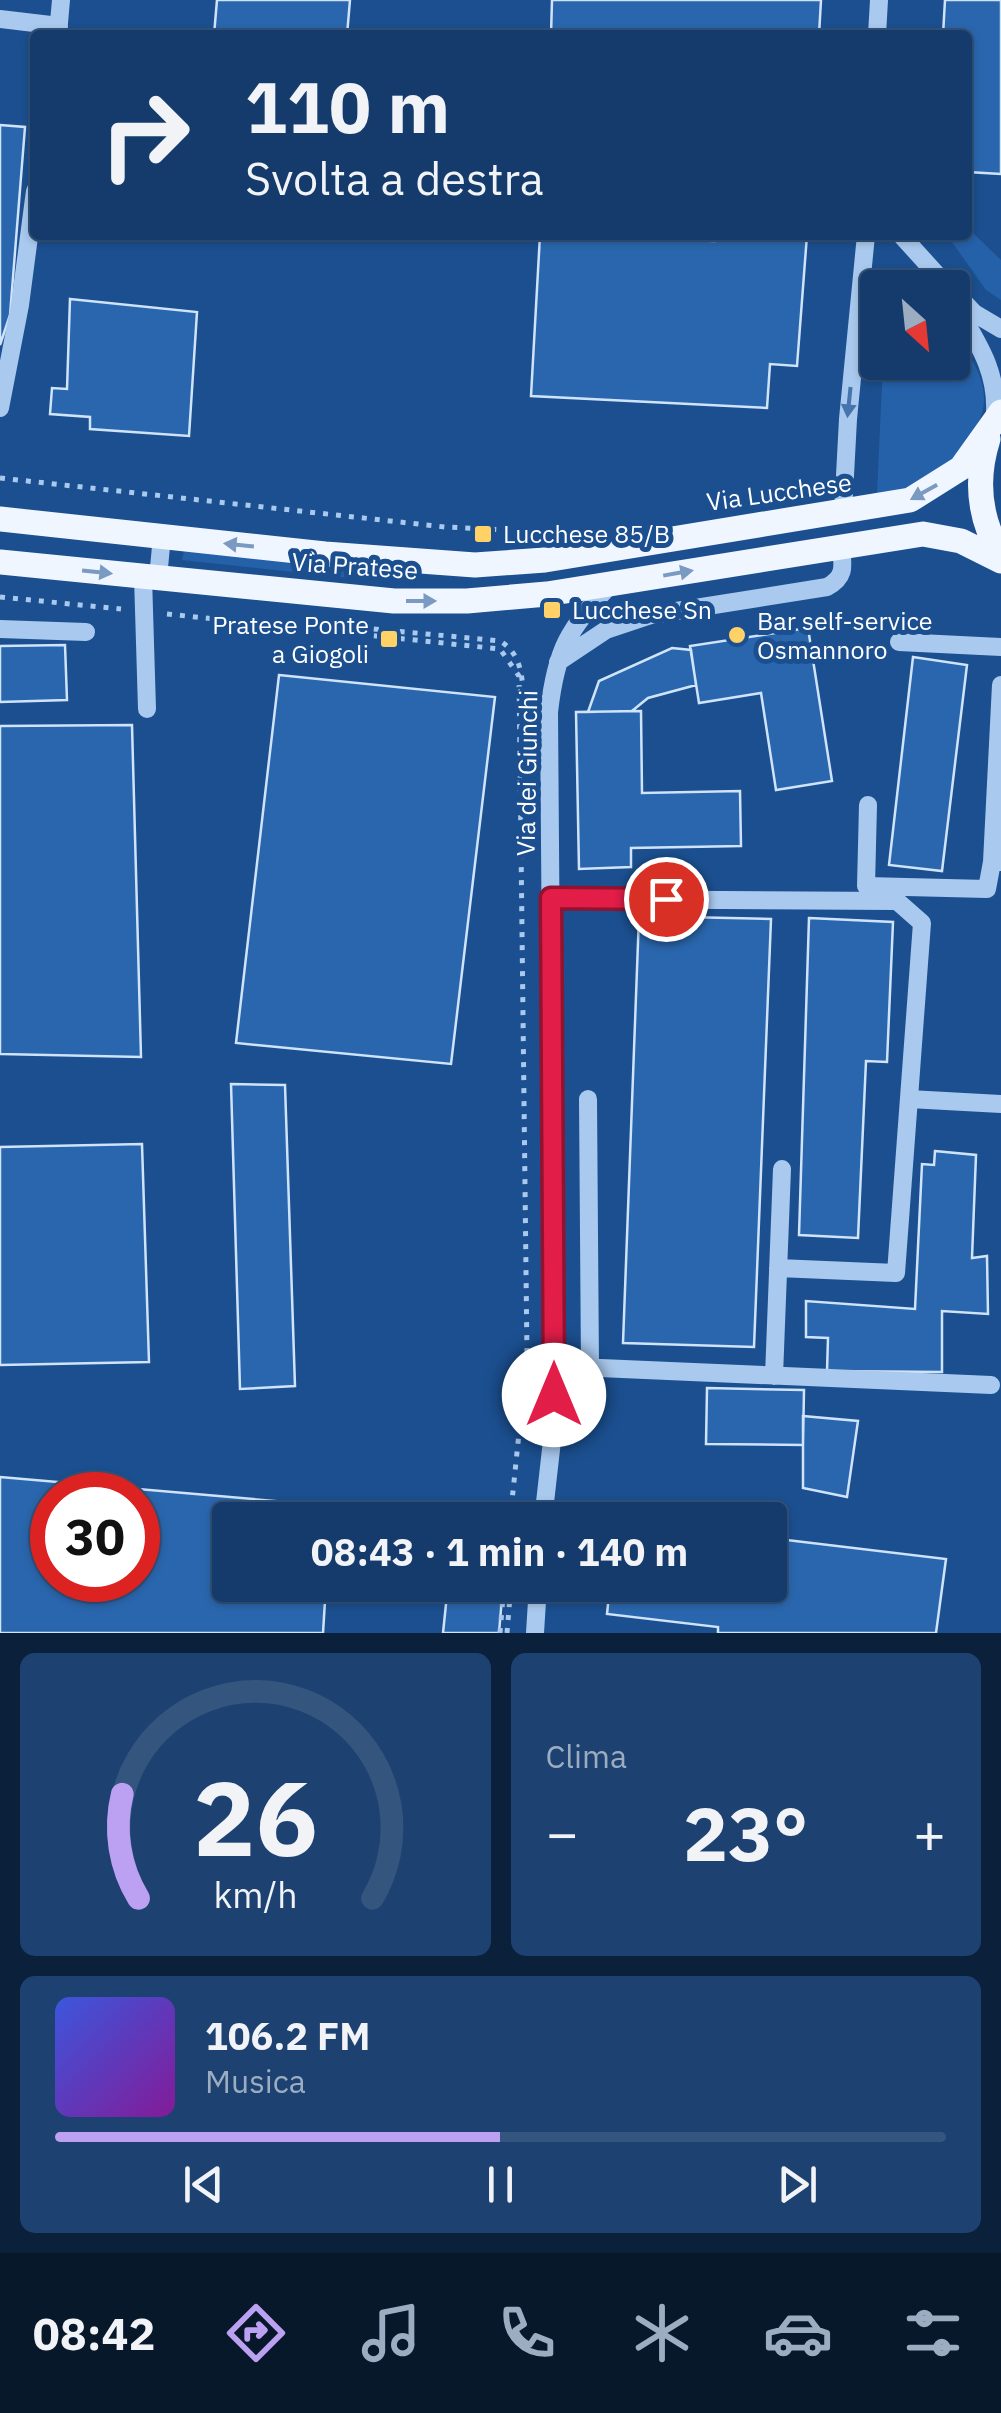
<!DOCTYPE html>
<html lang="it">
<head>
<meta charset="utf-8">
<style>
	:root { --surface:#143b6b; --page:#1d4271; --text:#f1f3f6; --muted:#9dadc1; --line:#33557e; --accent:#bca0f2 }
	body { margin:0; font-family:"IBM Plex Sans",sans-serif; background:var(--page); color:var(--text); height:100vh; display:flex; flex-direction:column; font-size:38px; white-space:nowrap }
	* { box-sizing:border-box; margin:0 }
	p { font-size:32px; color:var(--muted) }
	.icon { flex:none; width:55px; height:55px; fill:none; stroke:currentColor; stroke-width:2; stroke-linecap:round; stroke-linejoin:round }
	.map { position:relative; height:1633px; overflow:hidden }
	.sheet { display:flex; flex-direction:column; gap:20px; padding:20px; background:#0b203b; flex:1 }
	.sheet>* { flex:none }
	.banner { position:absolute; left:30px; top:30px; width:942px; height:210px; border-radius:10px; box-shadow:0 2px 8px #0004,0 0 0 2px var(--line); background:#143b6b; color:var(--text); overflow:hidden }
	.needle { width:65px; rotate:153deg }
	.buttons { position:absolute; left:860px; top:270px; display:grid; gap:20px }
	.buttons a { display:grid; place-items:center; width:110px; height:110px; border-radius:10px; background:var(--surface); box-shadow:0 2px 8px #0004,0 0 0 2px var(--line); font-size:50px }
	.speed { position:absolute; left:30px; top:1472px; display:flex; gap:20px; font-size:50px; font-weight:700; text-align:center }
	.speed>* { display:grid; place-content:center; width:130px; height:130px; border-radius:50%; background:var(--surface); box-shadow:0 2px 8px #0004,0 0 0 2px var(--line); line-height:1 }
	.speed .limit { border:15px solid #d22; background:#fff; color:#111 }
	.pin { position:absolute; display:grid; place-items:center; width:85px; height:85px; color:#fff; margin:-42px; border:5px solid #fff; border-radius:50%; box-shadow:0 2px 10px #0007 }
	.me { position:absolute; width:110px; margin:-55px; rotate:0deg; stroke-linejoin:round; filter:drop-shadow(0 0 8px #0008) }
	.turn { display:flex; align-items:center; gap:35px; height:210px; padding:0 50px; font-size:45px }
	.turn .icon { width:130px; height:130px; stroke-width:2.5 }
	.turn b { display:block; font-size:70px; line-height:85px }
	.big { font-size:75px; font-weight:700; line-height:1.1 }
	.sheet .tile { flex:1; display:flex; flex-direction:column; justify-content:center; gap:15px; min-width:0; padding:0 35px; border-radius:15px; background:var(--page) }
	.sheet .dial { align-items:center; gap:0 }
	.dial svg { height:260px; overflow:visible; fill:none; stroke:var(--line); stroke-width:7; stroke-linecap:round; text-anchor:middle }
	.dial text { fill:var(--text); stroke:none }
	.song { display:flex; align-items:center; gap:30px }
	.cover { width:120px; height:120px; border-radius:15px; background:linear-gradient(135deg,hsl(230 70% 55%),hsl(290 70% 35%)) }
	.played { height:10px; border-radius:5px; background:linear-gradient(90deg,var(--accent) 50%,var(--line) 50%) }
	.keys { display:flex; justify-content:space-around; direction:ltr }
	.heat { display:flex; justify-content:space-between; align-items:center; font-size:55px; direction:ltr }
	.sheet .tiles { flex:1; display:grid; gap:20px; grid-template-columns:1fr 1fr }
	.tile:last-child { grid-column:span 2 }
	.trip { position:absolute; left:212px; top:1502px; width:575px; height:100px; border-radius:10px; background:var(--surface); box-shadow:0 2px 8px #0004,0 0 0 2px var(--line); font-weight:700; line-height:100px; text-align:center }
	.menu { display:flex; height:160px; justify-content:space-around; align-items:center; background:#08182b; color:var(--muted) }
	.menu .icon { width:70px; height:70px }
	.menu .selected { color:var(--accent) }
	.menu b { font-size:45px; color:var(--text) }
	.map>svg:first-child { display:block }
	.green { fill:#2461a8 }
	.building { fill:#2a66ad; stroke:#cfe3fa; stroke-width:2.5; fill-rule:evenodd }
	.lines { fill:none; stroke-linecap:round; stroke-linejoin:round }
	.path { stroke:#a9c9ee; stroke-width:5; stroke-dasharray:5 8; stroke-linecap:butt }
	.minor { stroke:#a9c9ee; stroke-width:18 }
	.major { stroke:#f0f6ff; stroke-width:25 }
	.oneway { fill:#4674ac }
	.oneway2 { fill:#7b9ac1 }
	.route-casing { stroke:#92132f; stroke-width:25 }
	.route { stroke:#e11d48; stroke-width:18 }
	.poi-dot { fill:#ffd166; stroke:#1b4f8f; stroke-width:4 }
	.labels { text-anchor:middle; stroke-width:10; stroke-linejoin:round; paint-order:stroke }
	.street-label { font-size:25px; fill:#fff; stroke:#1b4f8f }
	.poi-label { font-size:25px; fill:#fff; stroke:#1b4f8f; text-anchor:start }
</style>
</head>
<body>
<div class="map">
<svg width="1001" height="1633" viewBox="0 0 1001 1633">
	<rect width="100%" height="100%" fill="#1b4f8f"/>
	<!-- green -->
	<path class="green" d="M968 228 1001 260V300L986 290 947 235H968Z
		M953 332C967 352 982 370 984 396 986 429 947 477 917 488 905 492 889 491 877 493L883 363 952 362Z
		M184 551 350 569 349 578 182 560Z"/>
	<!-- building -->
	<path class="building" d="M217 0H350L347 35H214Z
		M552 0H821L819 35H551Z
		M945 0H1001V174L968 172V35H943Z
		M0 125 25 127 10 315 0 345Z
		M540 235 714 241V235H807L797 366 770 364 767 408 531 396Z
		M70 299 197 312 189 436 90 429V417L50 414 52 388 67 389Z
		M808 628 832 781 776 790 761 693 699 703 690 646Z
		M65 645 67 700 0 702V646Z
		M672 648 691 650 696 685 648 698 632 711 588 712 599 681Z
		M913 657 967 665 942 871 889 865Z
		M279 675 495 697 451 1064 236 1043Z
		M641 711 642 793 740 791 741 846 631 848V867L579 869 576 712Z
		M132 725 141 1057 0 1054V726Z
		M639 916 771 919 754 1347 623 1343Z
		M809 918 893 922 887 1062 866 1061 858 1238 799 1235Z
		M231 1084 285 1085 295 1386 240 1389Z
		M142 1144 149 1362 0 1365V1147Z
		M935 1151 976 1155 972 1258 987 1256 988 1314 942 1311V1372L827 1371 828 1338 806 1337V1301L915 1309 922 1164 934 1165Z
		M707 1388 804 1390 803 1445 706 1444Z
		M803 1416 858 1421 847 1497 803 1488Z
		M0 1477 332 1506 331 1520H230V1585H326L323 1633H0ZM52 1495H138V1580H52Z
		M770 1538 946 1559 936 1633H718V1627L607 1614 610 1585H770Z
		M448 1585H503L499 1633H443Z"/>
	<g class="lines">
		<!-- path -->
		<path class="path" d="M0 478 445 527 525 531
			M0 597 121 609
			M167 614 500 649 519 676 527 1356 510 1520
			M322 624 500 641C524 655 523 684 523 708
			M500 1633 504 1585
			M507 1633 511 1585"/>
		<!-- minor -->
		<path class="minor" d="M0 19 59 26
			M58 34 61 0
			M877 35 879 0
			M901 235 949 288
			M958 296 974 313 1001 329
			M952 300C977 341 1001 374 994 424
			M0 408 20 305 35 191
			M843 513 848 419 866 235
			M143 577 147 709
			M158 578 162 536
			M0 629 86 632
			M899 642 1001 647
			M558 662 606 630 651 615 827 587C846 577 843 566 841 546
			M868 805 866 886 987 889 992 862
			M1001 862H992L1001 685
			M551 899 897 901 922 923 896 1273 778 1268
			M588 1099 590 1368
			M909 1099 1001 1104
			M554 1366 991 1385
			M774 1376 782 1169
			M543 1520 554 1423V1366L549 712C556 650 568 629 611 584
			M535 1633 538 1585"/>
		<!-- major -->
		<path class="major" d="M988 439C975 480 979 519 1001 555
			M0 519 325 554 475 565 545 560 910 500 961 468 1001 412
			M0 562 394 601H467L547 594 923 534 961 541 1001 561"/>
	</g>
	<!-- one-way arrows -->
	<defs><path id="oneway-solid" d="M-6-.8H1V-3.2L6.5 0L1 3.2V.8H-6Z" transform="scale(2.5)"/></defs>
	<use class="oneway" href="#oneway-solid" transform="translate(849 402) rotate(96)"/>
	<g class="oneway2">
		<use href="#oneway-solid" transform="translate(924 492) rotate(151)"/>
		<use href="#oneway-solid" transform="translate(239 545) rotate(-174)"/>
		<use href="#oneway-solid" transform="translate(97 572) rotate(6)"/>
		<use href="#oneway-solid" transform="translate(678 573) rotate(-10)"/>
		<use href="#oneway-solid" transform="translate(421 601)"/>
	</g>
	<g class="lines">
		<!-- route casing -->
		<g class="route-casing">
			<path id="route" d="M554 1395 551 898 666 899"/>
		</g>
		<!-- route -->
		<use href="#route" class="route"/>
	</g>
	<!-- markers -->
	<g class="poi-dot">
		<rect x="473" y="524" width="20" height="20" rx="5"/>
		<rect x="542" y="600" width="20" height="20" rx="5"/>
		<circle cx="737" cy="635" r="10"/>
		<rect x="379" y="629" width="20" height="20" rx="5"/>
	</g>
	<g class="labels">
		<!-- street labels -->
		<g class="street-label">
			<text transform="translate(779 492) rotate(-8)" y="9">Via Lucchese</text>
			<text transform="translate(355 566) rotate(4)" y="9">Via Pratese</text>
			<text transform="translate(527 773) rotate(-89)" y="9">Via dei Giunchi</text>
		</g>
		<!-- poi labels -->
		<g class="poi-label">
			<text x="503" y="543">Lucchese 85/B</text>
			<text x="572" y="619">Lucchese Sn</text>
			<text x="757" y="630">Bar self-service<tspan x="757" dy="29">Osmannoro</tspan></text>
			<text x="369" y="634" text-anchor="end">Pratese Ponte<tspan x="369" dy="29">a Giogoli</tspan></text>
		</g>
	</g>
</svg>
<div class="buttons">
<a><svg class="needle" viewBox="-14 -14 28 28"><path d="M0-13l5 13h-10z" fill="#e53935"/><path d="M0 13l5-13h-10z" fill="#9dadc1"/></svg></a>
</div>
<div class="speed"><div class="limit">30</div></div>
<div class="pin" style="left:666px;top:899px;background:#d93025"><svg class="icon" aria-label="arrive" viewBox="0 0 24 24"><path d="M6 21V4h12l-3 4 3 4H6"/></svg></div>
<svg class="me" style="left:554px;top:1395px" viewBox="-20 -20 40 40"><circle r="19" fill="#fff"/><path d="M0-13L10 11 0 6-10 11z" fill="#e11d48"/></svg>
<div class="trip">08:43 · 1 min · 140 m</div>
<div class="banner">
<div class="turn"><svg class="icon" aria-label="right" viewBox="0 0 24 24"><path d="M7 20v-9h11M14 6l5 5-5 5"/></svg><div><b>110 m</b>Svolta a destra</div></div>
</div>
</div>
<section class="sheet">
<div class="tiles">
<div class="tile dial"><svg viewBox="0 0 100 80">
<path d="M14 69A42 42 0 1 1 86 69"/>
<path d="M14 69A42 42 0 0 1 9 37" stroke="#bca0f2"/>
<text x="50" y="56" font-size="32" font-weight="700">26</text>
<text x="50" y="72" font-size="11">km/h</text>
</svg></div>
<div class="tile"><p>Clima</p>
<div class="heat"><a>−</a><b class="big">23°</b><a>+</a></div>
</div>
<div class="tile">
<div class="song"><i class="cover"></i><div><b>106.2 FM</b><p>Musica</p></div></div>
<div class="played"></div>
<div class="keys"><svg class="icon" aria-label="previous" viewBox="0 0 24 24"><path d="M18 5L8 12l10 7zM5 5v14"/></svg><svg class="icon" aria-label="pause" viewBox="0 0 24 24"><path d="M8 5v14M16 5v14"/></svg><svg class="icon" aria-label="next" viewBox="0 0 24 24"><path d="M6 5l10 7-10 7zM19 5v14"/></svg></div>
</div>
</div>
</section>
<nav class="menu">
<b>08:42</b>
<svg class="icon selected" aria-label="directions" viewBox="0 0 24 24"><path d="M12 3l9 9-9 9-9-9zM9 14v-3h6M13 9l2 2-2 2"/></svg>
<svg class="icon" aria-label="music" viewBox="0 0 24 24"><path d="M9 18V5l10-2v13"/><circle cx="6" cy="18" r="3"/><circle cx="16" cy="16" r="3"/></svg>
<svg class="icon" aria-label="phone" viewBox="0 0 24 24"><path d="M5 4h4l2 5-3 2q2 4 5 5l2-3 5 2v4C11 20 4 13 5 4z"/></svg>
<svg class="icon" aria-label="climate" viewBox="0 0 24 24"><path d="M12 3v18M4 7l16 10M4 17L20 7"/></svg>
<svg class="icon" aria-label="car" viewBox="0 0 24 24"><path d="M5 17H2v-5l4-1 3-4h7l3 4 3 1v5h-3M9 17h6M6 11h13"/><circle cx="7" cy="17" r="2"/><circle cx="17" cy="17" r="2"/></svg>
<svg class="icon" aria-label="filters" viewBox="0 0 24 24"><path d="M4 7h16M4 17h16"/><circle cx="9" cy="7" r="2"/><circle cx="15" cy="17" r="2"/></svg>
</nav>
</body>
</html>
